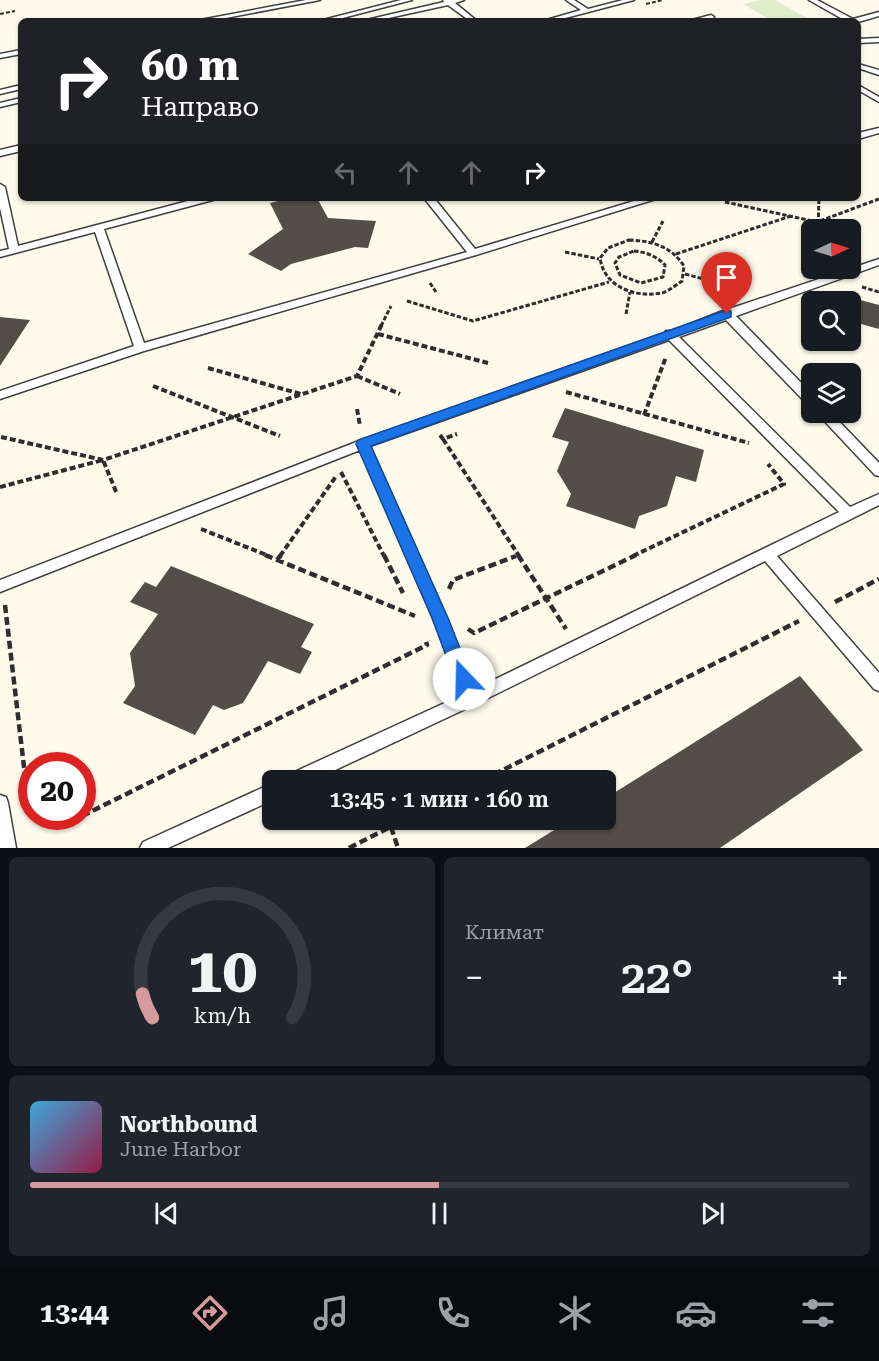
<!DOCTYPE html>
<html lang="ru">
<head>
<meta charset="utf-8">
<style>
	:root { --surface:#171b24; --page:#20242c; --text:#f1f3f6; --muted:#9ea1a6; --line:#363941; --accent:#d59a9d }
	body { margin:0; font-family:"Roboto Serif",serif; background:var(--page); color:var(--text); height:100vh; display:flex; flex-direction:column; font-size:22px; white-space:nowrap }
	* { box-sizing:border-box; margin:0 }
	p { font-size:20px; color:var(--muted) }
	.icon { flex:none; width:33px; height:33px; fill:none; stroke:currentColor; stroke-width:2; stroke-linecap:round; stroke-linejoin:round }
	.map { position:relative; height:848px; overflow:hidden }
	.side { display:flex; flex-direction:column; gap:9px; padding:9px; background:#0d0f14; flex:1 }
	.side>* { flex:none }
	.banner { position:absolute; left:18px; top:18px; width:843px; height:183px; border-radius:9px; box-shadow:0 2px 4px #0004; background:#202124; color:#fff; overflow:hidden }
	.needle { width:39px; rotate:86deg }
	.fabs { position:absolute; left:801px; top:219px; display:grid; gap:12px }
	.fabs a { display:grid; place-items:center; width:60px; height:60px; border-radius:9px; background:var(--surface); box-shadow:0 2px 4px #0004; font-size:30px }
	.speed { position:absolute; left:18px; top:752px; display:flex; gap:12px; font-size:30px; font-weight:700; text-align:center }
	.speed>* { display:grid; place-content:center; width:78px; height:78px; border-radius:50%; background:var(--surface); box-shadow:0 2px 4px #0004; line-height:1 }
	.speed .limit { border:9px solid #d22; background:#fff; color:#111 }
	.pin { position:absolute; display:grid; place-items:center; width:51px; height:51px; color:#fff; margin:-62px -26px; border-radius:50% 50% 50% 0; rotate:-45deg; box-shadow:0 0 6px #0007 }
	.pin .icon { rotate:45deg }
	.me { position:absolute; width:66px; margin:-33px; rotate:339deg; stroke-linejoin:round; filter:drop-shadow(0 0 4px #0008) }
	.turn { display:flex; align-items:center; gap:21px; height:126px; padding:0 24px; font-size:27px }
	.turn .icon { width:78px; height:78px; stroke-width:2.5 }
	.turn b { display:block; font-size:42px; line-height:51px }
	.lanes { display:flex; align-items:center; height:57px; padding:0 24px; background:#0003; justify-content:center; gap:30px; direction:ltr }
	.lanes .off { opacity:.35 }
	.big { font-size:45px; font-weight:600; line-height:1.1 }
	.side .tile { flex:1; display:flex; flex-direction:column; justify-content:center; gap:9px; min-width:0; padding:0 21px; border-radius:9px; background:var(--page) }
	.side .dial { align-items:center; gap:0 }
	.dial svg { height:156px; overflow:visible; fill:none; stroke:var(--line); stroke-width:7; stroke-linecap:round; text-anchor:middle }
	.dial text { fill:var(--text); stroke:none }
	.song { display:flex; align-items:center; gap:18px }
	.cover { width:72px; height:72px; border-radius:9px; background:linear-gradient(135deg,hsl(200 70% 55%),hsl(340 70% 35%)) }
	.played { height:6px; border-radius:3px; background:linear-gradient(90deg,var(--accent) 50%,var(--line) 50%) }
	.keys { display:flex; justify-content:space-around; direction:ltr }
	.heat { display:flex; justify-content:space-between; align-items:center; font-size:33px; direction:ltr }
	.side .tiles { flex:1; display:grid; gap:9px; grid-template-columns:1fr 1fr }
	.tile:last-child { grid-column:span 2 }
	.trip { position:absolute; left:262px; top:770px; width:354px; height:60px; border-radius:9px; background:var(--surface); box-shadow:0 2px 4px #0004; font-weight:600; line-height:60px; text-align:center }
	.tabs { display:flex; height:96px; justify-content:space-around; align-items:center; background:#090b0e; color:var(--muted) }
	.tabs .icon { width:42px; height:42px }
	.tabs .selected { color:var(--accent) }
	.tabs b { font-size:27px; color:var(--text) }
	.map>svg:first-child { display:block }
	.pitch { fill:#e1edca }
	.building { fill:#544e49 }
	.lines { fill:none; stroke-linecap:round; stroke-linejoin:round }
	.service-casing { stroke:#3f3f3f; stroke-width:3 }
	.path-far3 { stroke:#2e2e2e; stroke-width:2; stroke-dasharray:4 2; stroke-linecap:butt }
	.path-far2 { stroke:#2e2e2e; stroke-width:3; stroke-dasharray:4.5 2; stroke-linecap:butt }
	.path-far1 { stroke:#2e2e2e; stroke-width:4; stroke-dasharray:6 3; stroke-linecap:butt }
	.path { stroke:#2e2e2e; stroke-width:4.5; stroke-dasharray:8 4; stroke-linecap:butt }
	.service { fill:#fff; fill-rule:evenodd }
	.route { fill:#1a73e8; stroke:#114b97; stroke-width:1.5 }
</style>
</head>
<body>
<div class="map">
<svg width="879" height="848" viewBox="0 0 879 848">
	<rect width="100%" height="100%" fill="#fefbed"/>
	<!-- pitch -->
	<path class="pitch" d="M761 0H775L811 20 772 21 743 4Z"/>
	<!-- building -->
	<path class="building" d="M290 198H317L328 218 376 221 368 248 355 247 291 264 281 271 248 254 283 229 270 203Z
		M853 298 879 305V329L850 321Z
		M0 317 30 320 0 366Z
		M565 408 704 450 696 482 676 476 667 506 639 516 635 529 566 506 571 494 557 471 569 442 552 437Z
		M171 566 314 624 301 647 312 652 300 674 268 661 243 703 224 710 213 705 195 735 123 703 135 686 130 653 158 614 130 602 145 582 156 587Z
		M800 676 863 750 720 848H525L572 819H606V798Z"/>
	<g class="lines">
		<!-- service casing -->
		<g class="service-casing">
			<path id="service" d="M306 0H320L210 21H195Z
				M401 0H412L331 21H319Z
				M443 0H464L455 3 477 21H470L448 5 375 21H362L444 2Z
				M566 0H574L588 9 623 0H634L554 21H543L581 10Z
				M809 0H817L853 19 879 12V16L858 22 846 21Z
				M711 15 714 17 713 18 688 21Z
				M879 38V42L858 43V39Z
				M21 50V54L0 58V54Z
				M858 64 879 70V75L858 68Z
				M21 85V89L0 94V90Z
				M858 85 879 97V102L858 90Z
				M21 98V102L0 107V103Z
				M879 128V133L858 139V133Z
				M21 145V151L0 156V150Z
				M0 184 5 187 18 246 199 198H215L213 200 104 229 144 343 467 252 424 198H434L475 249 644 198H659L476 255 144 351 0 399V391L134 346 95 232 0 257V251L9 249 0 208Z
				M879 259V265L736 316 812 394V406L808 405 726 320 679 337 850 507 879 494V505L777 556 879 673V691L874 689 765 561 476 704 314 780H288L290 774 462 695 433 618 360 450 0 592V580L359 441 665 333 666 331H672L723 311ZM669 340 839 512 475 689 447 618 370 446Z
				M816 412H830L879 463V476L875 475Z
				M273 783V800L168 848H140L143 842Z
				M0 795 6 797 8 803 16 848H0Z"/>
		</g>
		<!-- path-far3 -->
		<path class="path-far3" d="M646 4 663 0
			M0 14 15 11"/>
		<!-- path-far2 -->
		<path class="path-far2" d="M725 202 817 222 879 199
			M818 230 819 198
			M629 240C652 241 671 246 684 266L682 281C676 285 669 291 662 293 635 298 604 287 600 258L608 248Z
			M652 242 663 221
			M634 251C646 252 656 256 665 265L663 277 641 283 620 275 615 263 619 257Z
			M565 252 599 259
			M676 254 791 216
			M685 274 715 282
			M430 283 436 292
			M862 287 879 292
			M407 301 473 321 609 282
			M626 314 630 292
			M381 326 391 306"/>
		<!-- path-far1 -->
		<path class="path-far1" d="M378 334 488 363
			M208 368 301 394
			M357 376 400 394
			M153 386 280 436
			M566 392 749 443
			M357 409 360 426
			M644 415 666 357
			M440 435 443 439 457 434
			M1 437 103 460 357 376 382 324
			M443 439 519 556
			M341 472 384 556
			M0 487 103 460 117 494
			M201 529 269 556
			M280 556 337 475
			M633 556 784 484 768 464"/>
		<!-- path -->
		<path class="path" d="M265 555 415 616
			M384 555 403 593
			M518 555 566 629
			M277 560 281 555
			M449 589 453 580 516 556
			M835 602 879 579
			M5 605 28 801 32 805
			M468 629 474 633 636 555
			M483 780 799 621
			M40 816 62 826 82 816
			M82 816 427 645 426 642
			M391 827 398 848
			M349 848 406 819"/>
		<!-- service -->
		<use href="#service" class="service"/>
	</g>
	<!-- route -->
	<path class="route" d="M727 310 731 311V317L371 446 448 618 472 679 470 685 464 687 457 685 432 618 356 444 358 440Z"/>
</svg>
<div class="fabs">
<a><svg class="needle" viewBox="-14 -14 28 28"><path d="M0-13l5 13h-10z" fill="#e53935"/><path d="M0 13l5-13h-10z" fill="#9ea1a6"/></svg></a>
<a><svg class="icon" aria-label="search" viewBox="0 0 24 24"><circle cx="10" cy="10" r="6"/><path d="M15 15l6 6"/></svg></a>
<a><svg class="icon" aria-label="layers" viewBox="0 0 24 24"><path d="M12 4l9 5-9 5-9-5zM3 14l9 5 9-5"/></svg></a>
</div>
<div class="speed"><div class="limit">20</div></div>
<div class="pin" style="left:727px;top:314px;background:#d93025"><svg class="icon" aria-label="arrive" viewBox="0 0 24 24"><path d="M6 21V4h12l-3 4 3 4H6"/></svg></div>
<svg class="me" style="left:464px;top:679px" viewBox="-20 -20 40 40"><circle r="19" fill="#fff"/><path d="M0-13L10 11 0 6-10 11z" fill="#1a73e8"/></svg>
<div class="trip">13:45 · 1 мин · 160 m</div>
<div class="banner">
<div class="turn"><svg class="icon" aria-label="right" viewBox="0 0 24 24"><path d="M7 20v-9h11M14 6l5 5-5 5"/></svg><div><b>60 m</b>Направо</div></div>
<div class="lanes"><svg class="icon off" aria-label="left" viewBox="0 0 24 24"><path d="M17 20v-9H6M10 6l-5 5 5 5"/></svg><svg class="icon off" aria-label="ahead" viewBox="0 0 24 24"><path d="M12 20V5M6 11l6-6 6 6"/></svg><svg class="icon off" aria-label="ahead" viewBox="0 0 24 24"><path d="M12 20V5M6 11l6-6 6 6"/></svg><svg class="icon" aria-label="right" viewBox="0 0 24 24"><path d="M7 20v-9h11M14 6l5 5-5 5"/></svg></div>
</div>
</div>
<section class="side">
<div class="tiles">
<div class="tile dial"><svg viewBox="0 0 100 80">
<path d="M14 69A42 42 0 1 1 86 69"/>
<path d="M14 69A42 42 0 0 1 9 57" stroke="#d59a9d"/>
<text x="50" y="56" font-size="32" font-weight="700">10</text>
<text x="50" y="72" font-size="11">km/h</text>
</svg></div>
<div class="tile"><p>Климат</p>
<div class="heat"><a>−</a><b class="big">22°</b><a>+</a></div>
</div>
<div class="tile">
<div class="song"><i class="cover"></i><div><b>Northbound</b><p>June Harbor</p></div></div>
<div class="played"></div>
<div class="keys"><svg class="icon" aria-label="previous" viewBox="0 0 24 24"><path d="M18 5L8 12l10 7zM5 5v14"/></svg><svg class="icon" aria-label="pause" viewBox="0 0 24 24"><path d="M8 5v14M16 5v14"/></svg><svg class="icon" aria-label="next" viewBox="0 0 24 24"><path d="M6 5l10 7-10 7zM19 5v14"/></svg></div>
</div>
</div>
</section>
<nav class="tabs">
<b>13:44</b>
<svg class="icon selected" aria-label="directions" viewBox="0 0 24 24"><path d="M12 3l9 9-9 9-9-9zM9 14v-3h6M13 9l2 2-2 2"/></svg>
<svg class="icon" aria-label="music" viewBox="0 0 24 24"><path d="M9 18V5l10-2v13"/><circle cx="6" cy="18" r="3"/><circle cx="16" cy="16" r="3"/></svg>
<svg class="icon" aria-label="phone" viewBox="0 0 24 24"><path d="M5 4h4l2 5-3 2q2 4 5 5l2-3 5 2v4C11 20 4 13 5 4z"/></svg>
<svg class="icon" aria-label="climate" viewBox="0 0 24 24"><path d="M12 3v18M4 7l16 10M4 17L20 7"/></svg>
<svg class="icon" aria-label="car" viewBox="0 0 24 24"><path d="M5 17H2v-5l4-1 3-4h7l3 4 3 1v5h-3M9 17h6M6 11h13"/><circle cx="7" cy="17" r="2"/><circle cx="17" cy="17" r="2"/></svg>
<svg class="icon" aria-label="filters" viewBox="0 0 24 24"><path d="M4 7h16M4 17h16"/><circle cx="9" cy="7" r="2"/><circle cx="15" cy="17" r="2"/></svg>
</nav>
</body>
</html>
